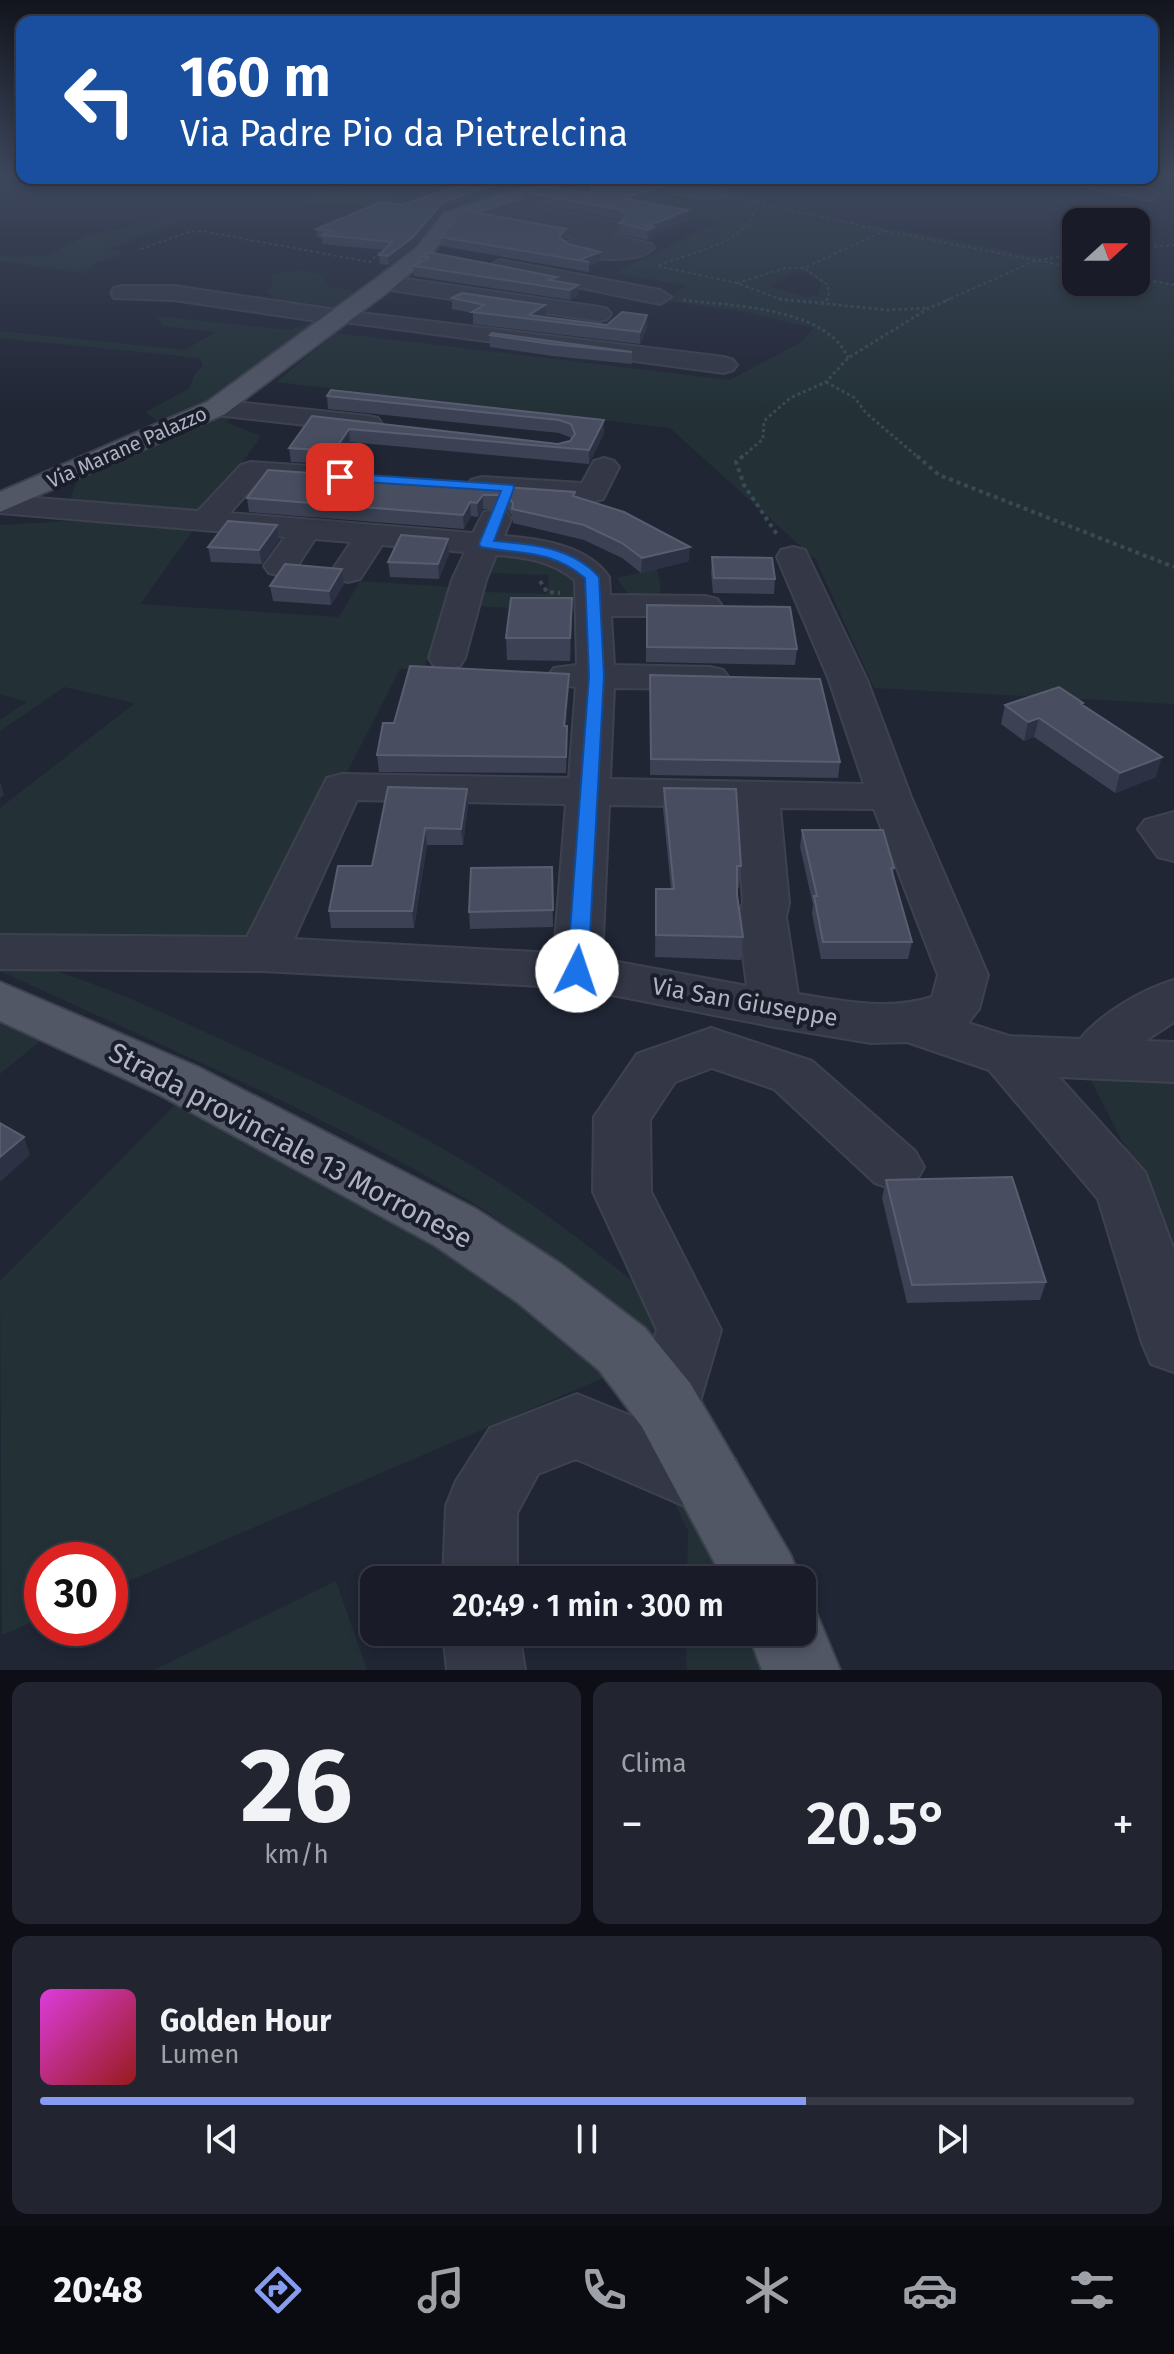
<!DOCTYPE html>
<html lang="it">
<head>
<meta charset="utf-8">
<style>
	:root { --surface:#191c28; --page:#222530; --text:#f1f3f6; --muted:#9fa1a8; --line:#373a45; --accent:#869cf1 }
	body { margin:0; font-family:"Fira Sans",sans-serif; background:var(--page); color:var(--text); height:100vh; display:flex; flex-direction:column; font-size:30px; white-space:nowrap }
	* { box-sizing:border-box; margin:0 }
	p { font-size:26px; color:var(--muted) }
	.icon { flex:none; width:44px; height:44px; fill:none; stroke:currentColor; stroke-width:2; stroke-linecap:round; stroke-linejoin:round }
	.map { position:relative; height:1670px; overflow:hidden }
	.sheet { display:flex; flex-direction:column; gap:12px; padding:12px; background:#0e0f16; flex:1 }
	.sheet>* { flex:none }
	.banner { position:absolute; left:16px; top:16px; width:1142px; height:168px; border-radius:16px; box-shadow:0 4px 12px #0003,0 0 0 2px var(--line); background:#1a4fa0; color:#fff; overflow:hidden }
	.needle { width:52px; rotate:69deg }
	.controls { position:absolute; left:1062px; top:208px; display:grid; gap:16px }
	.controls a { display:grid; place-items:center; width:88px; height:88px; border-radius:16px; background:var(--surface); box-shadow:0 4px 12px #0003,0 0 0 2px var(--line); font-size:40px }
	.speed { position:absolute; left:24px; top:1542px; display:flex; gap:16px; font-size:40px; font-weight:700; text-align:center }
	.speed>* { display:grid; place-content:center; width:104px; height:104px; border-radius:50%; background:var(--surface); box-shadow:0 4px 12px #0003,0 0 0 2px var(--line); line-height:1 }
	.speed .limit { border:12px solid #d22; background:#fff; color:#111 }
	.pin { position:absolute; display:grid; place-items:center; width:68px; height:68px; color:#fff; margin:-34px; border-radius:16px; box-shadow:0 4px 12px #0006 }
	.me { position:absolute; width:88px; margin:-44px; rotate:4deg; stroke-linejoin:round; filter:drop-shadow(0 0 6px #0008) }
	.turn { display:flex; align-items:center; gap:28px; height:168px; padding:0 32px; font-size:36px }
	.turn .icon { width:104px; height:104px; stroke-width:2.5 }
	.turn b { display:block; font-size:56px; line-height:68px }
	.big { font-size:60px; font-weight:600; line-height:1.1 }
	.sheet .tile { flex:1; display:flex; flex-direction:column; justify-content:center; gap:12px; min-width:0; padding:0 28px; border-radius:16px; background:var(--page) }
	.sheet .dial { align-items:center; gap:0 }
	.dial b { font-size:104px; line-height:1 }
	.song { display:flex; align-items:center; gap:24px }
	.cover { width:96px; height:96px; border-radius:12px; background:linear-gradient(135deg,hsl(300 70% 55%),hsl(0 70% 35%)) }
	.played { height:8px; border-radius:4px; background:linear-gradient(90deg,var(--accent) 70%,var(--line) 70%) }
	.keys { display:flex; justify-content:space-around; direction:ltr }
	.heat { display:flex; justify-content:space-between; align-items:center; font-size:44px; direction:ltr }
	.sheet .tiles { flex:1; display:grid; gap:12px; grid-template-columns:1fr 1fr }
	.tile:last-child { grid-column:span 2 }
	.trip { position:absolute; left:360px; top:1566px; width:456px; height:80px; border-radius:16px; background:var(--surface); box-shadow:0 4px 12px #0003,0 0 0 2px var(--line); font-weight:600; line-height:80px; text-align:center }
	.menu { display:flex; height:128px; justify-content:space-around; align-items:center; background:#0a0b10; color:var(--muted) }
	.menu .icon { width:56px; height:56px }
	.menu .selected { color:var(--accent) }
	.menu b { font-size:36px; color:var(--text) }
	.map>svg:first-child { display:block }
	.green { fill:#233137; fill-rule:evenodd }
	.lines { fill:none; stroke-linecap:round; stroke-linejoin:round }
	.minor-casing { stroke:#3e4250; stroke-width:4 }
	.major-casing { stroke:#3e4250; stroke-width:4 }
	.path-far2 { stroke:#3b4a4f; stroke-width:2; stroke-dasharray:3 3; stroke-linecap:butt }
	.path-far1 { stroke:#3b4a4f; stroke-width:3; stroke-dasharray:3 3; stroke-linecap:butt }
	.path { stroke:#3b4a4f; stroke-width:4; stroke-dasharray:4 4; stroke-linecap:butt }
	.minor { fill:#343846; fill-rule:evenodd }
	.major { fill:#525766; fill-rule:evenodd }
	.wall { fill:#3c4254 }
	.shaded-wall { fill:#2c3143 }
	.building { fill:#484e60; stroke:#585e70; stroke-width:2 }
	.route { fill:#1a73e8; stroke:#114b97; stroke-width:2 }
	.labels { text-anchor:middle; stroke-width:8; stroke-linejoin:round; paint-order:stroke }
	.far-street-label { font-size:20px; fill:#afb3c3; stroke:#1a1e2b }
	.street-label { font-size:24px; fill:#afb3c3; stroke:#1a1e2b }
	.near-street-label { font-size:28px; fill:#afb3c3; stroke:#1a1e2b }
</style>
</head>
<body>
<div class="map">
<svg width="1174" height="1670" viewBox="0 0 1174 1670">
	<rect width="100%" height="100%" fill="#212635"/>
	<!-- green -->
	<path class="green" d="M578 178H630L1076 264V282H1136V276L1174 283V704L874 688 816 560 670 428 276 382 336 333 730 380 800 343 814 328 745 312 661 300 688 286 615 273 718 222 548 188ZM796 271 809 274 822 283 817 296 806 297 770 286Z
		M329 190 388 196 435 197 350 216 373 207 305 201Z
		M179 215 188 218 108 249 125 253 97 263 83 273 0 261V254L18 257 46 255 88 236Z
		M301 270 324 275V281L330 287 366 293 338 314 288 307 265 291 272 285V274Z
		M156 316 290 330 324 317 235 385 165 422 0 497 158 421 145 412 189 389 194 376 203 365 199 358 0 338V331L185 350 215 332 163 326Z
		M206 415 232 417 226 422 261 436 204 515 68 505 78 479Z
		M74 521 194 529 140 604 339 617 360 581 451 587 424 669H400L257 948 0 939V808L135 703 64 687 0 731V720L27 702 0 694V525Z
		M493 552 554 563 579 581 586 611 473 606 480 585H485L484 592 547 594 549 575 488 573Z
		M657 569 661 589C655 600 643 598 631 598L617 578Z
		M0 956C77 973 149 1006 220 1039 305 1077 389 1116 469 1164 540 1206 605 1260 670 1310L655 1329 664 1343C592 1303 535 1239 463 1197 315 1110 156 1043 0 971Z
		M0 1014 46 1036 0 1074Z
		M1086 1070 1174 1073V1243Z
		M178 1102 474 1251 610 1375 110 1589V1560H42V1618L2 1635 0 1281Z
		M671 1496 719 1522 740 1580H687L688 1531Z
		M336 1581 367 1670H154Z
		M685 1632H759L772 1670H687Z"/>
	<g class="lines">
		<!-- minor casing -->
		<g class="minor-casing">
			<path id="minor" d="M629 178C647 178 718 183 728 193 713 207 652 187 632 182Z
				M1065 178H1098L1156 191 1159 195 1150 200 1068 182Z
				M486 198 621 223 624 227 612 235 651 244 654 248C639 265 576 261 562 246L565 242 583 239 466 217 457 211 466 205 479 208 477 204 479 200Z
				M500 260 660 290 671 297 660 304 493 270 489 266Z
				M385 276 599 307 607 309 611 314 607 319 599 321 377 288 374 283 377 278Z
				M122 286H174L336 310 724 357 733 360 737 365 733 370 724 373 345 322 338 324 174 300 114 298 111 293 114 288Z
				M216 400 368 416 378 418 382 424 378 430 368 432 207 414 203 408 207 402Z
				M604 458 614 461 619 467 603 499 592 502 482 495 471 492 467 486 471 480 482 477 582 483 594 461Z
				M251 462 326 467 336 470 341 476 336 482 326 485 259 480 230 513 473 533 484 512 495 510 506 512 511 519 504 536C540 539 587 545 609 577L610 595 705 596 717 599 722 606 717 613 705 616H611L614 665 710 667 723 670 729 678 723 686 710 689 614 688 610 779 864 784 829 680 777 557 781 550 793 547 805 550 867 680 911 797 988 975 979 1009 968 1023 1009 1036 1080 1039C1102 1013 1141 990 1174 980V1022L1145 1041 1174 1042V1082L1059 1077 1145 1172 1174 1250V1372L1151 1364 1142 1343 1098 1199 989 1070 907 1042 871 1043 775 1027 577 988 263 971 0 969V935L247 937 327 778 342 774 569 778 576 687 554 684 548 676 554 668 577 665 575 580C551 561 526 557 496 555L486 580 465 658 460 666 447 669 434 666 429 658 452 580 465 552 382 545 360 579 348 582 336 579 331 572 351 542 315 539 293 573 281 576 269 573 264 566 285 537 0 513V495L198 511 241 465ZM357 800 566 804 554 953 294 939ZM609 805 737 807 743 903 738 917 747 986 602 959ZM780 808 874 809 938 975 932 997C887 1011 844 1001 798 994L786 917 789 903Z
				M1174 812V861L1158 857 1138 829 1145 820Z
				M711 1028 812 1061 915 1151 924 1167 915 1183 895 1190 875 1183 774 1089 712 1068 675 1082 650 1120 651 1192 721 1330 699 1405 690 1427 674 1433 735 1459 745 1483 735 1507 710 1517 576 1459 538 1474 517 1513V1580H443L446 1506 456 1481 490 1428 577 1394 639 1419 633 1405 657 1330 593 1192 594 1117 637 1054Z
				M443 1632H519L525 1670H447Z"/>
		</g>
		<!-- major casing -->
		<g class="major-casing">
			<path id="major" d="M549 178H575L572 182 458 221 430 256 393 288 225 414 0 512V492L207 402 377 278 416 248 444 213Z
				M0 982 198 1067 476 1209 561 1264 645 1328 690 1383 790 1554 801 1580H724L642 1427 599 1370 517 1302 434 1245 160 1095 0 1021Z
				M802 1601 813 1605 840 1670H762L748 1632H802Z"/>
		</g>
		<!-- path-far2 -->
		<path class="path-far2" d="M739 198 885 231 1076 268
			M757 202C751 245 691 251 657 266L737 283 785 301
			M1136 248 1174 245
			M141 249 188 232 201 231 370 262
			M369 263 384 247
			M805 269 828 285 829 298 824 301
			M1136 278 1174 285
			M737 283 786 268H804L884 231
			M683 300 689 301
			M945 301 1035 261 1076 253"/>
		<!-- path-far1 -->
		<path class="path-far1" d="M779 299 888 310 927 308
			M683 300C731 306 827 307 848 358
			M821 303 828 299
			M826 382 855 398 866 413 919 458
			M741 458 763 439 764 421 790 398 826 382 848 358 929 308 950 299"/>
		<!-- path -->
		<path class="path" d="M743 456 736 462 744 485 778 536
			M917 456 939 475 1174 567
			M540 581 547 592 560 593"/>
		<!-- minor -->
		<use href="#minor" class="minor"/>
		<!-- major -->
		<use href="#major" class="major"/>
	</g>
	<!-- wall -->
	<path class="wall" d="M652 178H733L711 183Z
		M505 181V189L443 210 414 246 389 265 380 264 379 255 384 250 322 244V238L317 237 316 229 402 205Z
		M523 192 669 195 643 202 688 220 654 234V237L647 240 619 234 620 223 622 221V220L523 202Z
		M441 237 566 239 564 241 568 244 600 252V261L589 266V272L442 246Z
		M422 257 557 277V282L578 295 570 300 414 276 413 266 422 261Z
		M452 298 546 316 544 317 607 325 647 315V327L640 344 473 324V313L452 309Z
		M490 335 632 352V364L552 356 490 347Z
		M327 396 604 420V433L589 464 350 442 336 464 291 462 289 448 312 416 558 444 570 441 572 438 559 433 328 409Z
		M268 470 575 497 689 561 641 573 622 558 584 540 513 523 512 516 507 509H483L478 517 471 516 464 529 249 512 247 498Z
		M277 525 279 540 262 564 211 562 208 547Z
		M448 539 449 554 439 579 390 577 388 562Z
		M712 557 775 579 774 594 713 593 711 572Z
		M344 584 331 605 273 601 270 586Z
		M572 620 570 661 507 660 506 638Z
		M646 620 797 649 795 665 646 662Z
		M569 674 566 726 567 742 566 773 379 772 377 755 394 723Z
		M650 691 840 762 838 778 650 775Z
		M1083 703V705L1156 777 1115 793 1034 737 1024 741 1001 724 1005 705Z
		M664 788 741 866 739 888H737L743 937 741 960 655 957 656 889H671L663 809Z
		M467 789 468 805 463 845H427L414 928H331L329 911 372 866Z
		M802 830 894 868 893 874 912 942 908 959H821L812 914 813 905 800 847Z
		M552 867 553 927 470 929 469 912Z
		M886 1180 1046 1282 1040 1300 907 1303 882 1198Z"/>
	<!-- shaded-wall -->
	<path class="shaded-wall" d="M711 178H733L711 183Z
		M505 181V189L443 210 414 246 389 265 388 256 443 202Z
		M669 185V195L622 208V198Z
		M688 210V220L654 234V237L647 240 648 226Z
		M566 229V239L559 246V237Z
		M600 252V261L589 266V262L579 261Z
		M578 285V295L570 300V290Z
		M545 305 546 316 540 320 529 315Z
		M647 315V327L640 344V332Z
		M604 420V433L589 464V450Z
		M349 429 350 442 336 464 334 451Z
		M483 495V509L478 517 477 503Z
		M470 502 471 516 464 529 463 515Z
		M277 525 279 540 262 564 259 550Z
		M448 539 449 554 439 579 438 564Z
		M690 547 689 561 641 573 642 558Z
		M342 569 344 584 331 605 329 591Z
		M572 598V620L570 661V638Z
		M569 674V690L564 742V726Z
		M1039 718 1034 737 1024 741 1028 722Z
		M1162 757 1156 777 1115 793 1120 773Z
		M0 781 4 795 0 798Z
		M467 789 468 805 463 845 461 829Z
		M425 828 427 845 414 928 412 911Z
		M24 1137 30 1155 0 1182V1157Z"/>
	<!-- building -->
	<path class="building" d="M481 178 505 181 443 202 413 237 388 256 379 255 392 242 321 235 331 231 316 229 381 202 402 205Z
		M592 178H641L669 185 622 198 688 210 648 226 654 227 648 230 620 223 627 217 622 210 523 192 542 186 590 193Z
		M468 211 566 229 559 237 568 244 600 252 579 260 589 262 441 237 459 214Z
		M428 252 557 277 549 280 578 285 570 290 413 266 430 257H422Z
		M462 293 545 305 529 315 607 325 622 312 647 315 640 332 472 312 484 305 452 298Z
		M492 333 632 352 551 344 490 335Z
		M331 390 604 420 589 450 349 429 334 451 289 448 312 416 558 444 570 441 575 434 571 424 559 420 327 396Z
		M268 470 575 492 573 496 624 512 690 547 642 558 622 543 584 525 512 509 513 503 506 495H483L477 503 470 502 463 515 247 498Z
		M228 521 277 525 259 550 208 547Z
		M401 535 448 539 438 564 388 562Z
		M712 557 772 558 775 579 714 578Z
		M285 564 342 569 329 591 270 586Z
		M511 598H572L570 638H506Z
		M647 605 790 607 797 649 647 647Z
		M410 666 569 674 564 726H567L566 757 377 755 383 723H394Z
		M650 675 820 679 840 762 651 759Z
		M1059 687 1083 703 1081 704 1162 757 1120 773 1039 718 1028 722 1005 705Z
		M388 787 467 789 461 829 425 828 412 911H329L338 866H372Z
		M664 788 736 789 741 866H737V895L743 937 656 935V889H674Z
		M802 830H883L894 868H891L912 942H823L814 896H817Z
		M552 867 553 910 469 912 471 868Z
		M0 1123 24 1137 0 1157Z
		M1012 1177 1046 1282 912 1285 886 1180Z"/>
	<!-- sky -->
	<linearGradient id="sky" x2="0" y2="1"><stop stop-color="#12151d"/><stop offset="0.43" stop-color="#3d475c"/><stop offset="1" stop-color="#3d475c" stop-opacity="0"/></linearGradient>
	<rect width="1174" height="411" fill="url(#sky)"/>
	<!-- route -->
	<path class="route" d="M340 473 513 485 514 488 494 541C531 544 572 547 599 577L604 676 588 971 585 976H570L567 971 589 676 585 578C550 549 522 555 481 547L479 544 501 491 335 480V474Z"/>
	<g class="labels">
		<!-- far-street labels -->
		<g class="far-street-label">
			<text transform="translate(127 447) rotate(-24)" y="7">Via Marane Palazzo</text>
		</g>
		<!-- street labels -->
		<g class="street-label">
			<text transform="translate(745 1002) rotate(10)" y="8">Via San Giuseppe</text>
		</g>
		<!-- near-street labels -->
		<g class="near-street-label">
			<text transform="translate(291 1145) rotate(28)" y="10">Strada provinciale 13 Morronese</text>
		</g>
	</g>
</svg>
<div class="controls">
<a><svg class="needle" viewBox="-14 -14 28 28"><path d="M0-13l5 13h-10z" fill="#e53935"/><path d="M0 13l5-13h-10z" fill="#9fa1a8"/></svg></a>
</div>
<div class="speed"><div class="limit">30</div></div>
<div class="pin" style="left:340px;top:477px;background:#d93025"><svg class="icon" aria-label="arrive" viewBox="0 0 24 24"><path d="M6 21V4h12l-3 4 3 4H6"/></svg></div>
<svg class="me" style="left:577px;top:971px" viewBox="-20 -20 40 40"><circle r="19" fill="#fff"/><path d="M0-13L10 11 0 6-10 11z" fill="#1a73e8"/></svg>
<div class="trip">20:49 · 1 min · 300 m</div>
<div class="banner">
<div class="turn"><svg class="icon" aria-label="left" viewBox="0 0 24 24"><path d="M17 20v-9H6M10 6l-5 5 5 5"/></svg><div><b>160 m</b>Via Padre Pio da Pietrelcina</div></div>
</div>
</div>
<section class="sheet">
<div class="tiles">
<div class="tile dial"><b>26</b><p>km/h</p></div>
<div class="tile"><p>Clima</p>
<div class="heat"><a>−</a><b class="big">20.5°</b><a>+</a></div>
</div>
<div class="tile">
<div class="song"><i class="cover"></i><div><b>Golden Hour</b><p>Lumen</p></div></div>
<div class="played"></div>
<div class="keys"><svg class="icon" aria-label="previous" viewBox="0 0 24 24"><path d="M18 5L8 12l10 7zM5 5v14"/></svg><svg class="icon" aria-label="pause" viewBox="0 0 24 24"><path d="M8 5v14M16 5v14"/></svg><svg class="icon" aria-label="next" viewBox="0 0 24 24"><path d="M6 5l10 7-10 7zM19 5v14"/></svg></div>
</div>
</div>
</section>
<nav class="menu">
<b>20:48</b>
<svg class="icon selected" aria-label="directions" viewBox="0 0 24 24"><path d="M12 3l9 9-9 9-9-9zM9 14v-3h6M13 9l2 2-2 2"/></svg>
<svg class="icon" aria-label="music" viewBox="0 0 24 24"><path d="M9 18V5l10-2v13"/><circle cx="6" cy="18" r="3"/><circle cx="16" cy="16" r="3"/></svg>
<svg class="icon" aria-label="phone" viewBox="0 0 24 24"><path d="M5 4h4l2 5-3 2q2 4 5 5l2-3 5 2v4C11 20 4 13 5 4z"/></svg>
<svg class="icon" aria-label="climate" viewBox="0 0 24 24"><path d="M12 3v18M4 7l16 10M4 17L20 7"/></svg>
<svg class="icon" aria-label="car" viewBox="0 0 24 24"><path d="M5 17H2v-5l4-1 3-4h7l3 4 3 1v5h-3M9 17h6M6 11h13"/><circle cx="7" cy="17" r="2"/><circle cx="17" cy="17" r="2"/></svg>
<svg class="icon" aria-label="filters" viewBox="0 0 24 24"><path d="M4 7h16M4 17h16"/><circle cx="9" cy="7" r="2"/><circle cx="15" cy="17" r="2"/></svg>
</nav>
</body>
</html>
